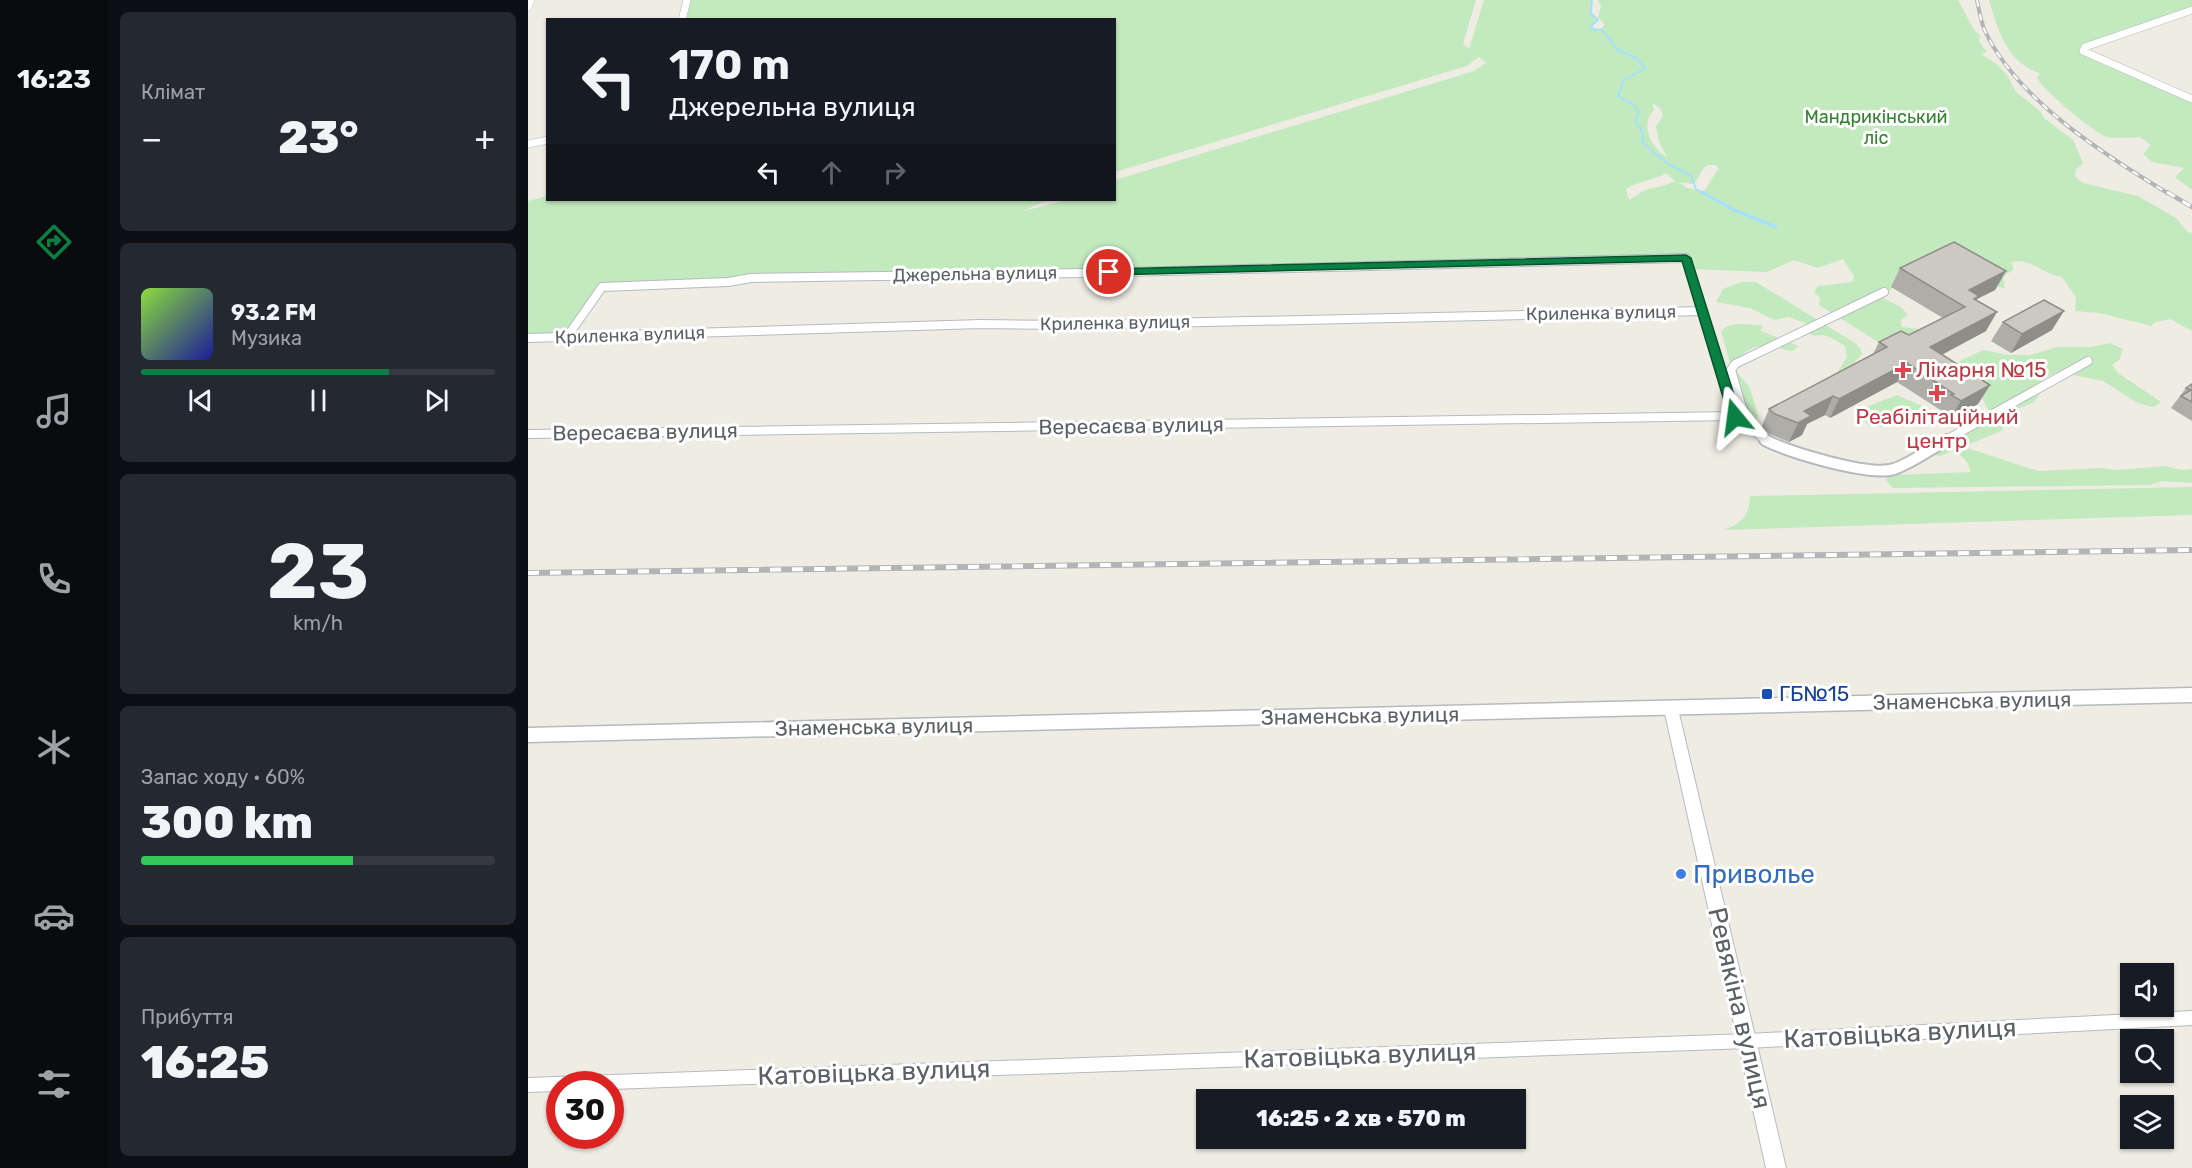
<!DOCTYPE html>
<html lang="uk">
<head>
<meta charset="utf-8">
<style>
	:root { --surface:#171b24; --page:#242831; --text:#f1f3f6; --muted:#9ea1a6; --line:#363941; --accent:#0b8043 }
	body { margin:0; font-family:Rubik,sans-serif; background:var(--page); color:var(--text); height:100vh; display:flex; flex-direction:column; font-size:22px; white-space:nowrap }
	* { box-sizing:border-box; margin:0 }
	p { font-size:20px; color:var(--muted) }
	.icon { flex:none; width:33px; height:33px; fill:none; stroke:currentColor; stroke-width:2; stroke-linecap:round; stroke-linejoin:round }
	.map { position:relative; flex:1; overflow:hidden }
	.details { display:flex; flex-direction:column; gap:12px; padding:12px; background:#0d0f14; width:420px }
	.details>* { flex:none }
	.hud { position:absolute; left:18px; top:18px; width:570px; height:183px; border-radius:0px; box-shadow:0 2px 4px #0004; background:#171b24; color:var(--text); overflow:hidden }
	.tools { position:absolute; left:1592px; top:963px; display:grid; gap:12px }
	.tools a { display:grid; place-items:center; width:54px; height:54px; border-radius:0px; background:var(--surface); box-shadow:0 2px 4px #0004; font-size:30px }
	.speed { position:absolute; left:18px; top:1071px; display:flex; gap:12px; font-size:30px; font-weight:700; text-align:center }
	.speed>* { display:grid; place-content:center; width:78px; height:78px; border-radius:50%; background:var(--surface); box-shadow:0 2px 4px #0004; line-height:1 }
	.speed .limit { border:9px solid #d22; background:#fff; color:#111 }
	.pin { position:absolute; display:grid; place-items:center; width:51px; height:51px; color:#fff; margin:-26px; border:3px solid #fff; border-radius:50%; box-shadow:0 2px 6px #0007 }
	.me { position:absolute; width:66px; margin:-33px; rotate:344deg; stroke-linejoin:round; filter:drop-shadow(0 0 4px #0008) }
	.turn { display:flex; align-items:center; gap:21px; height:126px; padding:0 24px; font-size:27px }
	.turn .icon { width:78px; height:78px; stroke-width:2.5 }
	.turn b { display:block; font-size:42px; line-height:51px }
	.lanes { display:flex; align-items:center; height:57px; padding:0 24px; background:#0003; justify-content:center; gap:30px; direction:ltr }
	.lanes .off { opacity:.35 }
	.big { font-size:45px; font-weight:800; line-height:1.1 }
	.details .widget { flex:1; display:flex; flex-direction:column; justify-content:center; gap:9px; min-width:0; padding:0 21px; border-radius:9px; background:var(--page) }
	.details .dial { align-items:center; gap:0 }
	.dial b { font-size:78px; line-height:1 }
	.song { display:flex; align-items:center; gap:18px }
	.cover { width:72px; height:72px; border-radius:9px; background:linear-gradient(135deg,hsl(90 70% 55%),hsl(240 70% 35%)) }
	.played { height:6px; border-radius:3px; background:linear-gradient(90deg,var(--accent) 70%,var(--line) 70%) }
	.keys { display:flex; justify-content:space-around; direction:ltr }
	.heat { display:flex; justify-content:space-between; align-items:center; font-size:33px; direction:ltr }
	.charge { height:9px; border-radius:4px; background:linear-gradient(90deg,#34c759 60%,var(--line) 0) }
	.trip { position:absolute; left:668px; top:1089px; width:330px; height:60px; border-radius:0px; background:var(--surface); box-shadow:0 2px 4px #0004; font-weight:800; line-height:60px; text-align:center }
	main { display:flex; flex:1; min-height:0 }
	.menu { display:flex; flex-direction:column; width:108px; justify-content:space-around; align-items:center; background:#090b0e; color:var(--muted) }
	.menu .icon { width:42px; height:42px }
	.menu .on { color:var(--accent) }
	.menu b { font-size:27px; color:var(--text) }
	.map>svg:first-child { display:block }
	.green { fill:#c3e9be; fill-rule:evenodd }
	.lines { fill:none; stroke-linecap:round; stroke-linejoin:round }
	.stream-far1 { stroke:#a4e1ff; stroke-width:2 }
	.stream { stroke:#a4e1ff; stroke-width:3 }
	.minor-far3-casing { stroke:#b6bbbf; stroke-width:8 }
	.minor-far2-casing { stroke:#b6bbbf; stroke-width:10 }
	.minor-far1-casing { stroke:#b6bbbf; stroke-width:14 }
	.minor-casing { stroke:#b6bbbf; stroke-width:16 }
	.tertiary-casing { stroke:#b6bbbf; stroke-width:2 }
	.secondary-casing { stroke:#b5babf; stroke-width:3 }
	.minor-far3 { stroke:#fff; stroke-width:7 }
	.minor-far2 { stroke:#fff; stroke-width:8 }
	.minor-far1 { stroke:#fff; stroke-width:10 }
	.minor { stroke:#fff; stroke-width:14 }
	.tertiary { fill:#fff; fill-rule:evenodd }
	.secondary { fill:#fff; fill-rule:evenodd }
	.rail-far2-casing { stroke:#b3b4b5; stroke-width:4 }
	.rail-far1-casing { stroke:#b3b4b5; stroke-width:4.5 }
	.rail-casing { stroke:#b3b4b5; stroke-width:6 }
	.rail-far2 { stroke:#fff; stroke-width:2; stroke-dasharray:7; stroke-linecap:butt }
	.rail-far1 { stroke:#fff; stroke-width:3; stroke-dasharray:9; stroke-linecap:butt }
	.rail { stroke:#fff; stroke-width:4; stroke-dasharray:11; stroke-linecap:butt }
	.wall { fill:#afada8 }
	.shaded-wall { fill:#8f8d88 }
	.building { fill:#ccc9c3; stroke:#8f8d88; stroke-width:1.5 }
	.route { fill:#0b8043; stroke:#07532c; stroke-width:1.5 }
	.health-dot { fill:#e0444e; stroke:#fff; stroke-width:2 }
	.transit-dot { fill:#1a4fb4; stroke:#fff; stroke-width:2 }
	.shop-dot { fill:#3f7fe0; stroke:#fff; stroke-width:2 }
	.labels { text-anchor:middle; stroke-width:6; stroke-linejoin:round; paint-order:stroke }
	.far-park-label { font-size:18px; fill:#33822e; stroke:#fff }
	.far-street-label { font-size:18px; fill:#5c6165; stroke:#fff }
	.health-label { font-size:21px; fill:#be3a42; stroke:#fff; text-anchor:start }
	.street-label { font-size:21px; fill:#5c6165; stroke:#fff }
	.transit-label { font-size:21px; fill:#164399; stroke:#fff; text-anchor:start }
	.near-shop-label { font-size:26px; fill:#366cbe; stroke:#fff; text-anchor:start }
	.near-street-label { font-size:26px; fill:#5c6165; stroke:#fff }
</style>
</head>
<body>
<main>
<nav class="menu">
<b>16:23</b>
<svg class="icon on" aria-label="directions" viewBox="0 0 24 24"><path d="M12 3l9 9-9 9-9-9zM9 14v-3h6M13 9l2 2-2 2"/></svg>
<svg class="icon" aria-label="music" viewBox="0 0 24 24"><path d="M9 18V5l10-2v13"/><circle cx="6" cy="18" r="3"/><circle cx="16" cy="16" r="3"/></svg>
<svg class="icon" aria-label="phone" viewBox="0 0 24 24"><path d="M5 4h4l2 5-3 2q2 4 5 5l2-3 5 2v4C11 20 4 13 5 4z"/></svg>
<svg class="icon" aria-label="climate" viewBox="0 0 24 24"><path d="M12 3v18M4 7l16 10M4 17L20 7"/></svg>
<svg class="icon" aria-label="car" viewBox="0 0 24 24"><path d="M5 17H2v-5l4-1 3-4h7l3 4 3 1v5h-3M9 17h6M6 11h13"/><circle cx="7" cy="17" r="2"/><circle cx="17" cy="17" r="2"/></svg>
<svg class="icon" aria-label="filters" viewBox="0 0 24 24"><path d="M4 7h16M4 17h16"/><circle cx="9" cy="7" r="2"/><circle cx="15" cy="17" r="2"/></svg>
</nav>
<section class="details">
<div class="widget"><p>Клімат</p>
<div class="heat"><a>−</a><b class="big">23°</b><a>+</a></div>
</div>
<div class="widget">
<div class="song"><i class="cover"></i><div><b>93.2 FM</b><p>Музика</p></div></div>
<div class="played"></div>
<div class="keys"><svg class="icon" aria-label="previous" viewBox="0 0 24 24"><path d="M18 5L8 12l10 7zM5 5v14"/></svg><svg class="icon" aria-label="pause" viewBox="0 0 24 24"><path d="M8 5v14M16 5v14"/></svg><svg class="icon" aria-label="next" viewBox="0 0 24 24"><path d="M6 5l10 7-10 7zM19 5v14"/></svg></div>
</div>
<div class="widget dial"><b>23</b><p>km/h</p></div>
<div class="widget"><p>Запас ходу · 60%</p><b class="big">300 km</b><div class="charge"></div></div>
<div class="widget"><p>Прибуття</p><b class="big">16:25</b></div>
</section>
<div class="map">
<svg width="1664" height="1168" viewBox="0 0 1664 1168">
	<rect width="100%" height="100%" fill="#efece4"/>
	<!-- green -->
	<path class="green" d="M159 0H948L935 44 941 49 956 0H1064L1063 13 1070 20 1064 25V29L1071 30 1077 25 1070 17 1073 6 1070 0H1430L1446 30 1452 35 1451 42 1459 52 1453 54 1467 63 1479 75 1488 92 1512 111 1516 118 1545 140 1555 163 1548 169 1547 177 1555 183 1610 196 1648 218 1660 232 1664 233V331L1642 319 1628 322 1623 326 1571 313 1547 311 1548 297 1534 277C1515 274 1503 258 1483 262L1486 269 1475 277 1477 289 1466 285 1367 286 1353 297 1374 308 1380 315 1373 320 1374 327 1400 330 1358 347 1291 305 1292 298 1286 292 1290 286 1324 282 1326 276 1315 259 1290 268 1266 260 1239 272 1161 269 1158 259 223 278 74 287 39 337 0 338V201L19 196 20 200H519L495 211 539 200H586L587 180 946 71 958 63 951 57 939 66 587 172 586 20 154 19ZM1124 103 1132 108 1135 116 1128 126 1131 142 1139 157C1124 149 1111 124 1126 110ZM1179 165H1188L1191 169C1184 176 1182 184 1176 191L1159 188 1151 182 1165 184C1172 178 1172 170 1179 165ZM1138 173 1147 181 1138 185 1117 190 1101 200 1098 189C1110 181 1125 181 1138 173Z
		M1461 0H1664V10L1555 51 1664 99V190L1647 177 1656 168 1624 162 1615 154 1623 145 1612 137C1602 137 1589 139 1579 137 1568 134 1512 88 1509 77L1512 73C1479 63 1470 30 1461 0Z
		M1213 282H1228L1327 343 1332 348 1334 354 1319 371H1310L1319 357 1317 346C1307 340 1298 332 1286 336L1278 332 1277 323 1261 317 1246 320 1222 308 1188 302 1195 289Z
		M1210 324 1235 325 1233 331 1271 346 1264 351C1249 349 1235 341 1221 350 1214 353 1213 360 1207 364L1209 372 1222 388 1230 415 1228 422 1217 416 1193 331 1199 326Z
		M1582 343 1595 349 1591 360 1584 365 1590 373 1633 402 1625 407 1610 403 1575 381 1530 372 1513 380 1511 395 1506 402 1487 410 1473 431 1412 456 1397 454 1425 442 1439 432 1465 419 1451 392 1430 368 1432 361 1455 350 1479 355H1502L1529 347H1563Z
		M1369 395 1394 406 1386 412H1363L1355 427 1341 426 1333 417V409Z
		M1439 448 1510 471 1575 468 1589 470 1638 466 1653 470 1664 469V483L1635 481 1622 485 1365 488 1357 479 1366 475 1443 472 1439 462 1430 453Z
		M1664 487V515L1195 530C1214 524 1221 516 1222 496Z"/>
	<g class="lines">
		<!-- stream-far1 -->
		<path class="stream-far1" d="M1064 0 1063 13 1070 20 1064 25V29L1074 30 1089 49 1109 59 1117 68 1095 81 1090 96 1107 106 1111 112 1108 121 1115 134 1114 142 1140 164 1163 176 1168 189 1176 194"/>
		<!-- stream -->
		<path class="stream" d="M1174 192 1206 210 1248 227"/>
		<!-- minor-far3 casing -->
		<g class="minor-far3-casing">
			<path id="minor-far3" d="M0 7 3 0
				M1664 10 1557 47 1555 51 1664 99
				M154 20 159 0
				M0 144 20 140"/>
		</g>
		<!-- minor-far2 casing -->
		<g class="minor-far2-casing">
			<path id="minor-far2" d="M0 338 453 324 546 325 1175 311
				M0 434 1207 416 1158 258 559 273 223 278 200 282 74 287 39 337
				M1239 441C1215 427 1211 395 1203 370L1207 364 1356 292
				M1416 441 1560 361"/>
		</g>
		<!-- minor-far1 casing -->
		<g class="minor-far1-casing">
			<path id="minor-far1" d="M1237 440C1260 452 1342 477 1366 469 1384 463 1402 449 1419 440"/>
		</g>
		<!-- minor casing -->
		<g class="minor-casing">
			<path id="minor" d="M0 1085 1220 1041 1664 1018"/>
		</g>
		<!-- tertiary casing -->
		<g class="tertiary-casing">
			<path id="tertiary" d="M1143 703 1148 705 1150 709 1258 1168H1238L1136 709 1138 705Z"/>
		</g>
		<!-- secondary casing -->
		<g class="secondary-casing">
			<path id="secondary" d="M1664 688V702L0 742V728Z"/>
		</g>
		<!-- minor-far3 -->
		<use href="#minor-far3" class="minor-far3"/>
		<!-- minor-far2 -->
		<use href="#minor-far2" class="minor-far2"/>
		<!-- minor-far1 -->
		<use href="#minor-far1" class="minor-far1"/>
		<!-- minor -->
		<use href="#minor" class="minor"/>
		<!-- tertiary -->
		<use href="#tertiary" class="tertiary"/>
		<!-- secondary -->
		<use href="#secondary" class="secondary"/>
		<!-- rail-far2 casing -->
		<g class="rail-far2-casing">
			<path id="rail-far2" d="M1449 0C1451 10 1453 22 1457 31 1490 101 1577 155 1641 194"/>
		</g>
		<!-- rail-far1 casing -->
		<g class="rail-far1-casing">
			<path id="rail-far1" d="M1639 192 1664 207"/>
		</g>
		<!-- rail casing -->
		<g class="rail-casing">
			<path id="rail" d="M0 573 1664 550"/>
		</g>
		<!-- rail-far2 -->
		<use href="#rail-far2" class="rail-far2"/>
		<!-- rail-far1 -->
		<use href="#rail-far1" class="rail-far1"/>
		<!-- rail -->
		<use href="#rail" class="rail"/>
	</g>
	<!-- wall -->
	<path class="wall" d="M1372 268 1478 271 1467 290 1449 299V300L1458 331 1414 355 1462 385 1450 404 1421 420 1412 414 1414 411 1369 382 1302 418 1297 415 1279 424 1274 435 1261 442 1239 433 1233 428 1241 409 1345 354 1351 342 1381 335 1415 318 1363 287Z
		M1475 322 1524 330 1483 353 1463 341Z
		M1664 384V421L1643 408 1658 388Z"/>
	<!-- shaded-wall -->
	<path class="shaded-wall" d="M1478 271 1467 290 1449 299 1441 315V290Z
		M1536 311 1524 330 1483 353 1494 334Z
		M1469 312 1458 331 1392 366 1402 347Z
		M1379 363 1369 382 1302 418 1311 399Z
		M1462 385 1450 404 1421 420 1433 401Z
		M1305 396 1297 415 1279 424 1274 435 1261 442 1276 411Z"/>
	<!-- building -->
	<path class="building" d="M1426 242 1478 271 1441 290 1451 296 1446 299 1469 312 1402 347 1462 385 1433 401 1423 395 1426 394 1379 363 1311 399 1305 396 1276 411 1283 416 1270 423 1247 414 1241 409 1359 347 1351 342 1373 331 1381 335 1437 307 1372 268Z
		M1516 300 1536 311 1494 334 1475 322Z
		M1664 384V402L1653 396 1663 390 1658 388Z"/>
	<!-- route -->
	<path class="route" d="M1158 255 1163 258 1213 417 1211 419 1207 421 1201 417 1154 261 581 275 576 272 581 269Z"/>
	<!-- markers -->
	<g class="health-dot">
		<path d="M1372 361h6v6h6v6h-6v6h-6v-6h-6v-6h6z"/>
		<path d="M1406 384h6v6h6v6h-6v6h-6v-6h-6v-6h6z"/>
	</g>
	<rect class="transit-dot" x="1233" y="688" width="12" height="12" rx="3"/>
	<circle class="shop-dot" cx="1153" cy="874" r="6"/>
	<g class="labels">
		<!-- far-park labels -->
		<g class="far-park-label">
			<text x="1348" y="123">Мандрикінський<tspan x="1348" dy="21">ліс</tspan></text>
		</g>
		<!-- far-street labels -->
		<g class="far-street-label">
			<text transform="translate(447 274) rotate(-1)" y="6">Джерельна вулиця</text>
			<text transform="translate(1073 313) rotate(-1)" y="6">Криленка вулиця</text>
			<text transform="translate(587 323) rotate(-1)" y="6">Криленка вулиця</text>
			<text transform="translate(102 335) rotate(-2)" y="6">Криленка вулиця</text>
		</g>
		<!-- health labels -->
		<g class="health-label">
			<text x="1388" y="377">Лікарня №15</text>
			<text x="1409" y="424" text-anchor="middle">Реабілітаційний<tspan x="1409" dy="24">центр</tspan></text>
		</g>
		<!-- street labels -->
		<g class="street-label">
			<text transform="translate(603 426) rotate(-1)" y="7">Вересаєва вулиця</text>
			<text transform="translate(117 432) rotate(-1)" y="7">Вересаєва вулиця</text>
			<text transform="translate(1444 701) rotate(-1)" y="7">Знаменська вулиця</text>
			<text transform="translate(832 716) rotate(-1)" y="7">Знаменська вулиця</text>
			<text transform="translate(346 727) rotate(-1)" y="7">Знаменська вулиця</text>
		</g>
		<!-- transit labels -->
		<g class="transit-label">
			<text x="1251" y="701">ГБ№15</text>
		</g>
		<!-- near-shop labels -->
		<g class="near-shop-label">
			<text x="1165" y="883">Приволье</text>
		</g>
		<!-- near-street labels -->
		<g class="near-street-label">
			<text transform="translate(1212 1008) rotate(77)" y="9">Ревякіна вулиця</text>
			<text transform="translate(1372 1033) rotate(-3)" y="9">Катовіцька вулиця</text>
			<text transform="translate(832 1055) rotate(-2)" y="9">Катовіцька вулиця</text>
			<text transform="translate(346 1072) rotate(-2)" y="9">Катовіцька вулиця</text>
		</g>
	</g>
</svg>
<div class="tools">
<a><svg class="icon" aria-label="sound" viewBox="0 0 24 24"><path d="M4 9h4l5-4v14l-5-4H4zM17 9q2 3 0 6"/></svg></a>
<a><svg class="icon" aria-label="search" viewBox="0 0 24 24"><circle cx="10" cy="10" r="6"/><path d="M15 15l6 6"/></svg></a>
<a><svg class="icon" aria-label="layers" viewBox="0 0 24 24"><path d="M12 4l9 5-9 5-9-5zM3 14l9 5 9-5"/></svg></a>
</div>
<div class="speed"><div class="limit">30</div></div>
<div class="pin" style="left:581px;top:272px;background:#d93025"><svg class="icon" aria-label="arrive" viewBox="0 0 24 24"><path d="M6 21V4h12l-3 4 3 4H6"/></svg></div>
<svg class="me" style="left:1207px;top:417px" viewBox="-20 -20 40 40"><path d="M0-17L14 15 0 8-14 15z" fill="#0b8043" stroke="#fff" stroke-width="4"/></svg>
<div class="trip">16:25 · 2 хв · 570 m</div>
<div class="hud">
<div class="turn"><svg class="icon" aria-label="left" viewBox="0 0 24 24"><path d="M17 20v-9H6M10 6l-5 5 5 5"/></svg><div><b>170 m</b>Джерельна вулиця</div></div>
<div class="lanes"><svg class="icon" aria-label="left" viewBox="0 0 24 24"><path d="M17 20v-9H6M10 6l-5 5 5 5"/></svg><svg class="icon off" aria-label="ahead" viewBox="0 0 24 24"><path d="M12 20V5M6 11l6-6 6 6"/></svg><svg class="icon off" aria-label="right" viewBox="0 0 24 24"><path d="M7 20v-9h11M14 6l5 5-5 5"/></svg></div>
</div>
</div>
</main>
</body>
</html>
